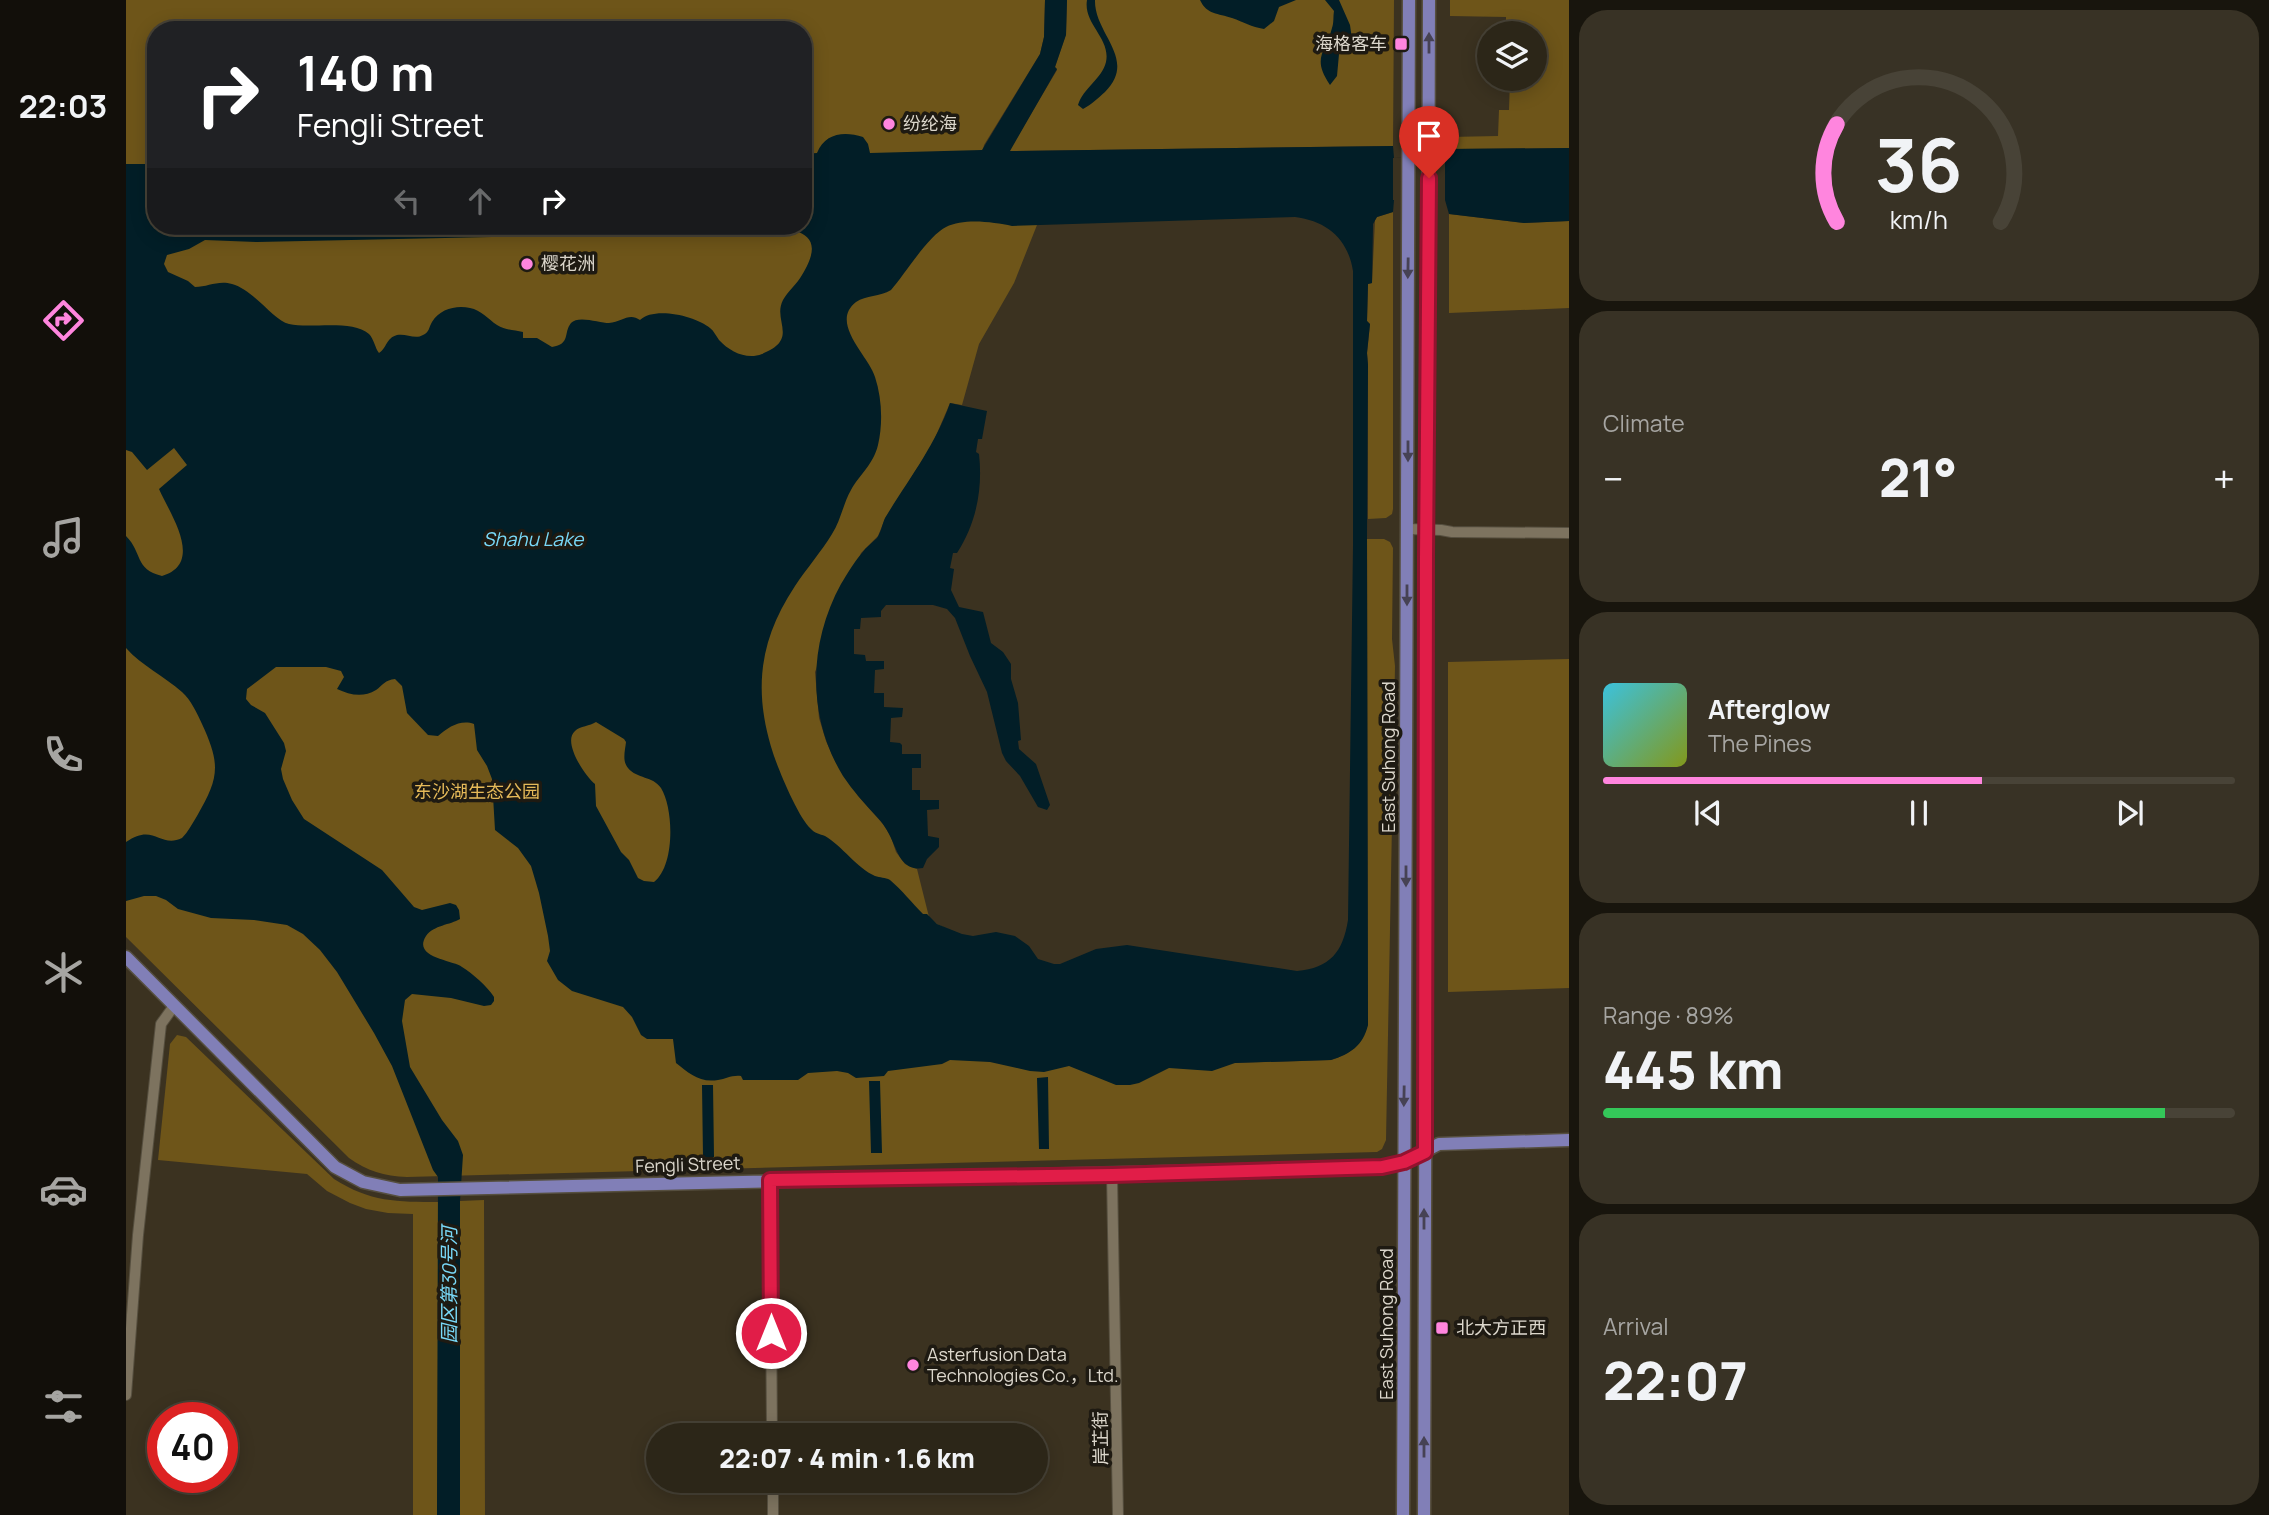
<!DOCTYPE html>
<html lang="en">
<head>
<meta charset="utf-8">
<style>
	:root { --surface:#2c2618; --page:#383225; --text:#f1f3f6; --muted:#a6a5a2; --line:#484337; --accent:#ff85de }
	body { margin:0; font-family:Manrope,"Noto Sans SC",sans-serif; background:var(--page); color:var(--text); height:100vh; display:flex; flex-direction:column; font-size:26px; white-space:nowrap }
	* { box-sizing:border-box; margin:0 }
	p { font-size:23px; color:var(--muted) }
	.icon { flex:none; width:38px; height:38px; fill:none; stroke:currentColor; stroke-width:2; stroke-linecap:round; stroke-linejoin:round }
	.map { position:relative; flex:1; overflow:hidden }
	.panel { display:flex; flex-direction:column; gap:10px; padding:10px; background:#18150d; width:700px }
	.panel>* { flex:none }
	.guide { position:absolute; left:21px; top:21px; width:665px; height:214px; border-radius:28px; box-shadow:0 4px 18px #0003,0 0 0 2px var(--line); background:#202124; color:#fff; overflow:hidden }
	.buttons { position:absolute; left:1351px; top:21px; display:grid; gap:14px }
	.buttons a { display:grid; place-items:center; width:70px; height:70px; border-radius:50%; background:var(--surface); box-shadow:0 4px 18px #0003,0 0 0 2px var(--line); font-size:35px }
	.speed { position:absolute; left:21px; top:1402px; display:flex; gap:14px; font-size:35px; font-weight:700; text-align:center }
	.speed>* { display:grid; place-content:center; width:91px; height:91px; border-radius:50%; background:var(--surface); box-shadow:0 4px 18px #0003,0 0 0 2px var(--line); line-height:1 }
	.speed .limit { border:10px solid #d22; background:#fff; color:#111 }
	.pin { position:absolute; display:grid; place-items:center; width:60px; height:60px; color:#fff; margin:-72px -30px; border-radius:50% 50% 50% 0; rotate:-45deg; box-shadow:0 0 7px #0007 }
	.pin .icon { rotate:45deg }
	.me { position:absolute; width:77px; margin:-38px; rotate:0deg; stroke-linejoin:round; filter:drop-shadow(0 0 5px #0008) }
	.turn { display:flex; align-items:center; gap:24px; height:147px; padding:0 35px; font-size:32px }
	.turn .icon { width:91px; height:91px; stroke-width:2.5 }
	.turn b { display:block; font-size:49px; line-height:60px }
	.lanes { display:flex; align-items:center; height:66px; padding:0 35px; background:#0003; justify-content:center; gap:35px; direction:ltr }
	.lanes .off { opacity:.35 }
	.big { font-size:52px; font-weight:800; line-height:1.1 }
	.panel .widget { flex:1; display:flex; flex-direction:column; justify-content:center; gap:10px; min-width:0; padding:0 24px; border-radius:28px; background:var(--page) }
	.panel .dial { align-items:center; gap:0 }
	.dial svg { height:182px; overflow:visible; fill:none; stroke:var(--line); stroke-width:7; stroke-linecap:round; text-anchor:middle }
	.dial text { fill:var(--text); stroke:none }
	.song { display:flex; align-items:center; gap:21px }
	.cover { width:84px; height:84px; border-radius:10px; background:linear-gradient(135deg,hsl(190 70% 55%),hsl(70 70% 35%)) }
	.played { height:7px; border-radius:4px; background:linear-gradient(90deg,var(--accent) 60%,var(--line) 60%) }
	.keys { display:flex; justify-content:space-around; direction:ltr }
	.heat { display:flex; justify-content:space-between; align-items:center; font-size:38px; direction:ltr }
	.charge { height:10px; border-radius:5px; background:linear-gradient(90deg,#34c759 89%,var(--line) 0) }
	.trip { position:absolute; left:520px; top:1423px; width:402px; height:70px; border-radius:35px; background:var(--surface); box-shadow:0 4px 18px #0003,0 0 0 2px var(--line); font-weight:800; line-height:70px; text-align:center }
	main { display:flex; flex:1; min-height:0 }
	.tabs { display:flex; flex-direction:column; width:126px; justify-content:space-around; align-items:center; background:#120f0a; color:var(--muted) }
	.tabs .icon { width:49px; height:49px }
	.tabs .selected { color:var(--accent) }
	.tabs b { font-size:32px; color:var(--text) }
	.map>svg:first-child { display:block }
	.green { fill:#6e5519; fill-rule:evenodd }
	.water { fill:#021e27; fill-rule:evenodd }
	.pier { fill:#3b3220 }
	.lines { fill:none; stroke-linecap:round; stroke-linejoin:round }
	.tertiary-casing { stroke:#564f3f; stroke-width:12 }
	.primary-casing { stroke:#564f3f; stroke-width:15 }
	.tertiary { stroke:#7d735f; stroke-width:10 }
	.primary { stroke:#817fb7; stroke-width:12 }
	.oneway { fill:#464254 }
	.route-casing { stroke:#92132f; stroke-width:18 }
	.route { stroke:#e11d48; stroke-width:12 }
	.poi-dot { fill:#ff85de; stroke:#1e1a12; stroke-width:2.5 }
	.labels { text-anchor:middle; stroke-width:7; stroke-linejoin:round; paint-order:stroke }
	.poi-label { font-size:18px; fill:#dcd7cc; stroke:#1e1a12; text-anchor:start }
	.street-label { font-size:18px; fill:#dcd7cc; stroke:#1e1a12 }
	.park-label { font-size:18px; fill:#e6ba59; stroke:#1e1a12 }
	.water-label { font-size:19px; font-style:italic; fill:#79d9f8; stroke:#1e1a12 }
</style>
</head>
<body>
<main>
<nav class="tabs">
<b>22:03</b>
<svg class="icon selected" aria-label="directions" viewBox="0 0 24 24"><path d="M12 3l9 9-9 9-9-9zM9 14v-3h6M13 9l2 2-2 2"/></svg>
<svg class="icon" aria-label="music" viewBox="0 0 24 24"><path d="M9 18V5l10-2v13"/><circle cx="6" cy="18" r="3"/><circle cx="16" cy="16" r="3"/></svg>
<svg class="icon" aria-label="phone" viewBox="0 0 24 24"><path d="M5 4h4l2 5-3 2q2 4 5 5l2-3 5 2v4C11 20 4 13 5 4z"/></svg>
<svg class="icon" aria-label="climate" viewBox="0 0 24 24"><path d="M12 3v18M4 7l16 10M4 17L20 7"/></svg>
<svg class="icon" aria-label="car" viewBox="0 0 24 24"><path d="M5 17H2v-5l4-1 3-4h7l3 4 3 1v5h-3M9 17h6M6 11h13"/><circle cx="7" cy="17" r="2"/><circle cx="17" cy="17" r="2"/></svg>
<svg class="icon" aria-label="filters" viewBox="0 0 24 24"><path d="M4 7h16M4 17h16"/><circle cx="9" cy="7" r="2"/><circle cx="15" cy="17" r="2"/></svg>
</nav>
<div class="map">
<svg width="1443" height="1515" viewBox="0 0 1443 1515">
	<rect width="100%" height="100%" fill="#3b3220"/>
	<!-- green -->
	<path class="green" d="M0 0H919L918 37 914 54 858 145 857 150 911 225 888 283 853 344 836 405 824 403 806 445 759 519 752 536 735 553 689 672 693 718 700 741 709 761 732 796 757 824 765 837 770 852 779 864 791 869 803 917 811 924 1109 1063 1205 1060C1228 1053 1231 1046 1242 1025L1241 539H1258L1264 542 1267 548 1266 639 1269 666 1260 1140 1256 1149 1251 1152 281 1177C258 1176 241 1171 223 1158L0 937ZM30 30H677V226H30Z
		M941 0H1268L1267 146 883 151 931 70 929 67 940 34Z
		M1324 0H1443V148L1323 149V137L1372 136 1373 110H1383L1384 79H1409V33H1380V17L1324 16Z
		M1267 212V509L1266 514 1260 518 1242 519V365L1241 353 1244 324 1241 321 1242 284 1246 283 1249 220 1251 217Z
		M1323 214 1398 223 1443 221V308L1323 313Z
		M1443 659V988L1322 992V662Z
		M51 1035 60 1037 208 1179C244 1202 271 1202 313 1202L311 1515H287V1214L262 1213 240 1209 224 1203 201 1191 181 1174 32 1160 44 1044Z
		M358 1200 359 1515H334V1201Z"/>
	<!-- water -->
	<path class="water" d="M919 0H941L940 35 929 67 931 69 884 151 1267 146 1268 158 1319 157 1323 149 1443 148V221L1398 223 1323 214 1319 200H1268L1267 212 1251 217 1247 224 1246 283 1242 284 1241 321 1244 324 1241 353 1242 365 1241 539 1242 1025C1237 1046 1224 1054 1205 1060L1109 1063 1086 1071 1043 1068 1013 1083 1004 1085H990L943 1066 918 1072 904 1071 864 1062 824 1060 816 1064 762 1071 758 1076 730 1078 722 1073 711 1071 682 1073 672 1080H617L615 1076C605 1075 600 1079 592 1080 573 1083 563 1073 550 1063L547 1039H521L515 1035 506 1017 497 1007 446 991 432 980 421 961 424 951 422 936 413 893 405 866 392 848 369 830 366 779 361 766 351 750 348 724C335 719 322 727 312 736L302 735 281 713 276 686 269 679C259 680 257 685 250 690 237 698 224 695 211 689L218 677 215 671 200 667H150L121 689 120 699 125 705 139 713 158 743 160 751 155 769 157 779 166 800 178 819 256 870 288 907 296 910 324 903 330 905 333 910 334 919C324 925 308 925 300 936 286 958 327 960 336 967 347 974 361 986 368 997V1001L365 1005 358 1006 325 998 286 994 279 1000 276 1021 284 1067 316 1120 332 1141 337 1155 334 1201V1515H311L312 1177 307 1170 266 1066 248 1033 211 972 194 950 177 934 161 925 128 920 85 918 52 909 40 900 30 896H18L0 901V842C28 822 34 849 56 838 62 832 66 824 71 816 93 778 95 765 76 724 71 713 65 700 56 692 38 676 16 666 0 648V536C17 553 8 569 36 576 79 563 44 514 33 489L61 465 48 448 21 470 6 452 0 450V164H30V226H613L604 231 583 228 558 230 438 231 366 237 131 242 79 240 63 249 41 255 38 264 42 272 62 281 69 287C82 287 92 280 106 284 128 290 148 321 163 324 184 329 226 319 243 334 248 339 249 348 253 353 261 348 260 338 271 335 280 333 289 340 297 335 303 333 303 327 306 322 314 309 330 305 344 308 355 310 362 319 371 325 379 330 388 330 397 332V338H411L426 347C445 344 437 333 445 323 452 315 474 323 483 323 496 322 503 312 514 320 528 306 570 316 584 328 588 331 590 336 593 340 604 352 621 360 636 354 674 339 646 321 657 300 662 291 671 284 676 275 706 226 661 229 628 226H677V154L691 153C699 133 718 131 737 137L742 144 744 153 856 150 914 54 918 37ZM1169 217C1201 221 1222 239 1227 271V546L1222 920C1217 952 1204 968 1171 971L1001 945 970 949 934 964H928L912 959 903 946 889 936 870 932 847 936 836 934 811 924 801 914H797C786 903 776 890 764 880 759 877 754 878 749 876 731 868 716 846 699 836 694 834 688 833 685 829 672 817 653 771 647 753 627 691 633 640 669 586 681 568 695 552 706 534 715 520 717 504 725 490 734 474 747 465 752 445 757 424 756 398 749 377 743 356 703 323 730 302 740 295 754 297 765 290 779 274 802 236 820 227 838 218 867 222 886 226ZM470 722 498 739 500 742C499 751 496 761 502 768 511 779 527 776 535 788 548 809 549 866 528 882L518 881 512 878 503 860 495 852 470 806 469 784C459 776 436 742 449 731 454 726 464 726 470 722Z
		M961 0H969C968 34 1012 59 979 92 972 98 965 105 957 109L952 105C957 88 976 79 980 62 985 38 957 24 961 0Z
		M1074 0H1170L1153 7 1148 21 1138 29C1125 27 1118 22 1106 18 1092 13 1081 15 1074 0Z
		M1199 0H1213L1224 25 1226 39 1213 54 1211 76 1204 85C1185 57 1200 53 1206 28 1208 23 1207 17 1208 11Z
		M824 403 861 411 856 439H852L850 452 853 454C857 489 850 524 831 553H827L824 568 828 569 825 590 833 607 857 612 865 643 877 652 885 664V679L892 703 895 740 892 741 893 749 910 764 924 805 921 810 912 807 894 776 880 761 876 753 861 692 844 656 829 618 821 609 807 605H760L755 611V617L735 618 734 629H728V654L739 655 740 661H758V669L749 670 748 693H758V707L777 708 776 717 765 718 764 742 774 743 776 745V754H795V768H786V790H794V800H813V809L801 810 802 836 813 838V847L801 859 797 868C775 872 771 849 763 834 760 828 756 822 751 817 739 804 727 791 717 776 681 717 682 644 715 584 721 574 728 562 736 553 740 547 746 543 751 538 755 532 756 525 759 518 782 480 809 446 824 403Z
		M922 1077 923 1149H913L911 1078Z
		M743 1081H754L756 1153H745Z
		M576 1085H587L588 1157H577Z"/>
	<!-- pier -->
	<path class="pier" d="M1319 157V200H1267V158Z"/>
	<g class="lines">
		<!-- tertiary casing -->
		<g class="tertiary-casing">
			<path id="tertiary" d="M1282 529 1315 530 1326 532 1443 533
				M986 1175 992 1515
				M644 1180 646 1435
				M0 1395 12 1235 35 1024 48 1006
				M647 1480V1515"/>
		</g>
		<!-- primary casing -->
		<g class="primary-casing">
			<path id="primary" d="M0 957 209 1167 237 1182 274 1190 1256 1167 1278 1162 1313 1144 1443 1140
				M1277 1515 1283 0
				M1298 1515 1303 0"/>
		</g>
		<!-- tertiary -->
		<use href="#tertiary" class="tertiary"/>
		<!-- primary -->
		<use href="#primary" class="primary"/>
	</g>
	<!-- one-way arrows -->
	<defs><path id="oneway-solid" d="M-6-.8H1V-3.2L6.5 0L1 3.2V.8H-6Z" transform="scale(1.75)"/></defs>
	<g class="oneway">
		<use href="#oneway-solid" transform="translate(1303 43) rotate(-90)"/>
		<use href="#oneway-solid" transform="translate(1282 268) rotate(91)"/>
		<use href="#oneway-solid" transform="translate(1282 451) rotate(90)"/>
		<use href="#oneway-solid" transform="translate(1281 595) rotate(90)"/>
		<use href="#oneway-solid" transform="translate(1280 876) rotate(90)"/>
		<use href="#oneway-solid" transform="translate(1278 1096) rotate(91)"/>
		<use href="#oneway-solid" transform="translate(1298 1219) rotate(-90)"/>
		<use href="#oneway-solid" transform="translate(1298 1447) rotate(-90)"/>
	</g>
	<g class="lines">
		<!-- route casing -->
		<g class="route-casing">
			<path id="route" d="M645 1333 644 1180 986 1175 1256 1167 1278 1162 1299 1152 1300 558 1303 178"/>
		</g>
		<!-- route -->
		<use href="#route" class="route"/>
	</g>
	<!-- markers -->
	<g class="poi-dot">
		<rect x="1268" y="37" width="14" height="14" rx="3.5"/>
		<circle cx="763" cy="124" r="7"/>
		<circle cx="401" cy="264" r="7"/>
		<rect x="1309" y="1321" width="14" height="14" rx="3.5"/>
		<circle cx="787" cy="1365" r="7"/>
	</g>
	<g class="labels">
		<!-- poi labels -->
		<g class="poi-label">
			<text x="1261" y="50" text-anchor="end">海格客车</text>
			<text x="777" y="130">纷纶海</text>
			<text x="415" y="270">樱花洲</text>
			<text x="1330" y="1334">北大方正西</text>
			<text x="801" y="1361">Asterfusion Data<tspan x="801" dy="21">Technologies Co.，Ltd.</tspan></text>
		</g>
		<!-- street labels -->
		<g class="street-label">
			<text transform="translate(1263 757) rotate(-90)" y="6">East Suhong Road</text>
			<text transform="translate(562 1165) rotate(-2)" y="6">Fengli Street</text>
			<text transform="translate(1261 1324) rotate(-90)" y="6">East Suhong Road</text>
			<text transform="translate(975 1438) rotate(-91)" y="6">岸芷街</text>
		</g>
		<!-- park labels -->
		<g class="park-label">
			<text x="351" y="798">东沙湖生态公园</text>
		</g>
		<!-- water labels -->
		<g class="water-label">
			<text x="407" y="546">Shahu Lake</text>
			<text transform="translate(323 1285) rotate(-90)" y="7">园区第30号河</text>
		</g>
	</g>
</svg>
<div class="buttons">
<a><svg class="icon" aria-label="layers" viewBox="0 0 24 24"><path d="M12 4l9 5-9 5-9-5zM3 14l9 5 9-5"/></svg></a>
</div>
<div class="speed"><div class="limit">40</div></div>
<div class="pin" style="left:1303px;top:178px;background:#d93025"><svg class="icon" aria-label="arrive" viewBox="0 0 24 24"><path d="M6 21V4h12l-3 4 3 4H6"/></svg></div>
<svg class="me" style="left:645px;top:1333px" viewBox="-20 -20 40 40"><circle r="17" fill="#e11d48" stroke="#fff" stroke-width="3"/><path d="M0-11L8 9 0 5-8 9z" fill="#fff"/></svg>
<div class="trip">22:07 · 4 min · 1.6 km</div>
<div class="guide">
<div class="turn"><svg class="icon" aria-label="right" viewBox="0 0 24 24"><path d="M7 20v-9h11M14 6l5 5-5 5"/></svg><div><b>140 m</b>Fengli Street</div></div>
<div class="lanes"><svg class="icon off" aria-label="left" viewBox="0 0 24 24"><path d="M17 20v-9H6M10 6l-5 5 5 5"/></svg><svg class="icon off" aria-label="ahead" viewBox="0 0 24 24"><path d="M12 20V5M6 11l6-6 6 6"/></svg><svg class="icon" aria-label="right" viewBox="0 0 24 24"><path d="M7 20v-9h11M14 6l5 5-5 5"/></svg></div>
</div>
</div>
<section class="panel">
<div class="widget dial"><svg viewBox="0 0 100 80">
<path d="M14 69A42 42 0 1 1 86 69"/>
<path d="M14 69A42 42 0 0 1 14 26" stroke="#ff85de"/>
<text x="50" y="56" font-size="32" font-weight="700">36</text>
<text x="50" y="72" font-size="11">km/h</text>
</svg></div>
<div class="widget"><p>Climate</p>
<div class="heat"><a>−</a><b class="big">21°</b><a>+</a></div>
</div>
<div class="widget">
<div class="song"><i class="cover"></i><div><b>Afterglow</b><p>The Pines</p></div></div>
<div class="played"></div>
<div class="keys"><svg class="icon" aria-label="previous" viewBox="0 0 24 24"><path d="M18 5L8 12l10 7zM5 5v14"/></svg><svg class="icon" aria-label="pause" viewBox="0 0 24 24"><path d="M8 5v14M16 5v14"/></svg><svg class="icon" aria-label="next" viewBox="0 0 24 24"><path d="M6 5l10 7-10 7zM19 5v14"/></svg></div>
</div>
<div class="widget"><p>Range · 89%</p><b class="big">445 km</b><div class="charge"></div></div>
<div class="widget"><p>Arrival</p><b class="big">22:07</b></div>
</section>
</main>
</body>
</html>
